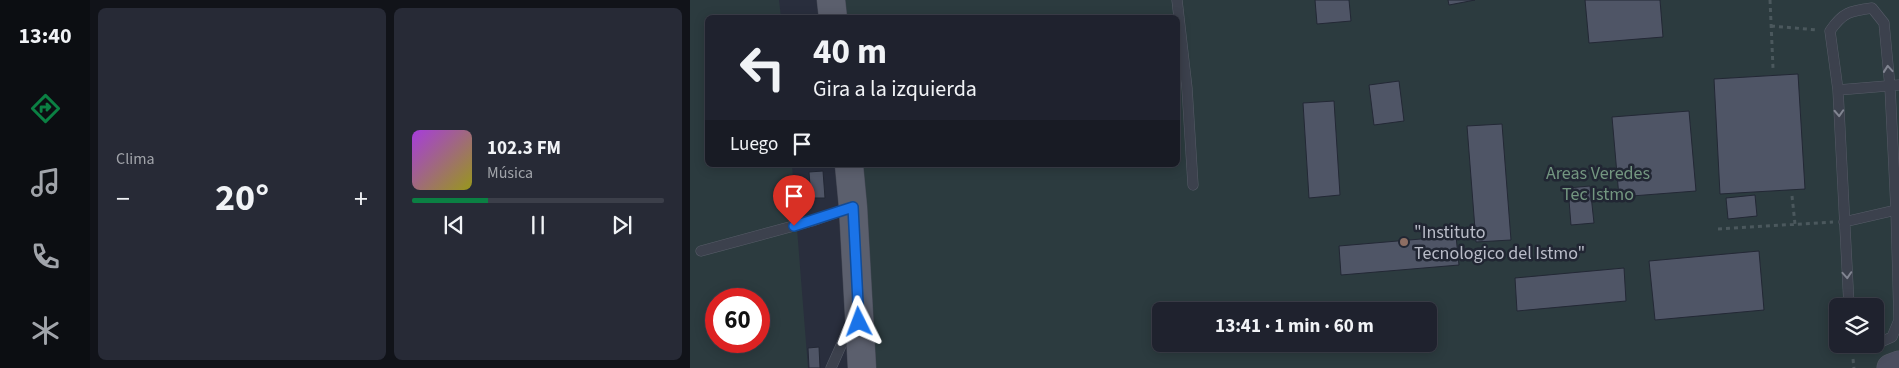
<!DOCTYPE html>
<html lang="es">
<head>
<meta charset="utf-8">
<style>
	:root { --surface:#1f222e; --page:#272a36; --text:#f1f3f6; --muted:#a1a4aa; --line:#3c3f4a; --accent:#0b8043 }
	body { margin:0; font-family:"Source Sans 3",sans-serif; background:var(--page); color:var(--text); height:100vh; display:flex; flex-direction:column; font-size:19px; white-space:nowrap }
	* { box-sizing:border-box; margin:0 }
	p { font-size:16px; color:var(--muted) }
	.icon { flex:none; width:28px; height:28px; fill:none; stroke:currentColor; stroke-width:2; stroke-linecap:round; stroke-linejoin:round }
	.map { position:relative; flex:1; overflow:hidden }
	.details { display:flex; flex-direction:column; gap:8px; padding:8px; background:#111319; width:600px }
	.details>* { flex:none }
	.banner { position:absolute; left:15px; top:15px; width:475px; height:152px; border-radius:8px; box-shadow:0 2px 12px #0003,0 0 0 1px var(--line); background:#1f222e; color:var(--text); overflow:hidden }
	.controls { position:absolute; left:1139px; top:298px; display:grid; gap:10px }
	.controls a { display:grid; place-items:center; width:55px; height:55px; border-radius:8px; background:var(--surface); box-shadow:0 2px 12px #0003,0 0 0 1px var(--line); font-size:25px }
	.speed { position:absolute; left:15px; top:288px; display:flex; gap:10px; font-size:25px; font-weight:700; text-align:center }
	.speed>* { display:grid; place-content:center; width:65px; height:65px; border-radius:50%; background:var(--surface); box-shadow:0 2px 12px #0003,0 0 0 1px var(--line); line-height:1 }
	.speed .limit { border:8px solid #d22; background:#fff; color:#111 }
	.pin { position:absolute; display:grid; place-items:center; width:42px; height:42px; color:#fff; margin:-51px -21px; border-radius:50% 50% 50% 0; rotate:-45deg; box-shadow:0 0 5px #0007 }
	.pin .icon { rotate:45deg }
	.me { position:absolute; width:55px; margin:-28px; rotate:357deg; stroke-linejoin:round; filter:drop-shadow(0 0 4px #0008) }
	.turn { display:flex; align-items:center; gap:18px; height:105px; padding:0 25px; font-size:22px }
	.turn .icon { width:65px; height:65px; stroke-width:2.5 }
	.turn b { display:block; font-size:35px; line-height:42px }
	.then { display:flex; align-items:center; height:48px; padding:0 25px; background:#0003; gap:10px; font-size:19px }
	.big { font-size:38px; font-weight:700; line-height:1.1 }
	.details .tile { flex:1; display:flex; flex-direction:column; justify-content:center; gap:8px; min-width:0; padding:0 18px; border-radius:8px; background:var(--page) }
	.song { display:flex; align-items:center; gap:15px }
	.cover { width:60px; height:60px; border-radius:8px; background:linear-gradient(135deg,hsl(280 70% 55%),hsl(60 70% 35%)) }
	.played { height:5px; border-radius:2px; background:linear-gradient(90deg,var(--accent) 30%,var(--line) 30%) }
	.keys { display:flex; justify-content:space-around; direction:ltr }
	.heat { display:flex; justify-content:space-between; align-items:center; font-size:28px; direction:ltr }
	.details .tiles { flex:1; display:grid; gap:8px; grid-template-columns:repeat(2,1fr) }
	.trip { position:absolute; left:462px; top:302px; width:285px; height:50px; border-radius:8px; background:var(--surface); box-shadow:0 2px 12px #0003,0 0 0 1px var(--line); font-weight:700; line-height:50px; text-align:center }
	main { display:flex; flex:1; min-height:0 }
	.menu { display:flex; flex-direction:column; width:90px; justify-content:space-around; align-items:center; background:#0c0e12; color:var(--muted) }
	.menu .icon { width:35px; height:35px }
	.menu .active { color:var(--accent) }
	.menu b { font-size:22px; color:var(--text) }
	.map>svg:first-child { display:block }
	.green { fill:#2c3b3f; fill-rule:evenodd }
	.building { fill:#4f5566; stroke:#232835 }
	.lines { fill:none; stroke-linecap:round; stroke-linejoin:round }
	.lane-casing { stroke:#575c68; stroke-width:11 }
	.secondary-casing { stroke:#575c68; stroke-width:29 }
	.primary-casing { stroke:#464a57; stroke-width:29 }
	.path { stroke:#4b585d; stroke-width:3; stroke-dasharray:4 4; stroke-linecap:butt }
	.lane { stroke:#3c414d; stroke-width:10 }
	.secondary { stroke:#4b4f60; stroke-width:28 }
	.primary { stroke:#5b5f6d; stroke-width:28 }
	.oneway { stroke:#818591 }
	.route-casing { stroke:#114b97; stroke-width:12 }
	.route { stroke:#1a73e8; stroke-width:9 }
	.education-dot { fill:#8d6e63; stroke:#212633; stroke-width:2 }
	.labels { text-anchor:middle; stroke-width:5; stroke-linejoin:round; paint-order:stroke }
	.park-label { font-size:18px; fill:#739680; stroke:#212633 }
	.poi-label { font-size:18px; fill:#b9bcc8; stroke:#212633; text-anchor:start }
</style>
</head>
<body>
<main>
<nav class="menu">
<b>13:40</b>
<svg class="icon active" aria-label="directions" viewBox="0 0 24 24"><path d="M12 3l9 9-9 9-9-9zM9 14v-3h6M13 9l2 2-2 2"/></svg>
<svg class="icon" aria-label="music" viewBox="0 0 24 24"><path d="M9 18V5l10-2v13"/><circle cx="6" cy="18" r="3"/><circle cx="16" cy="16" r="3"/></svg>
<svg class="icon" aria-label="phone" viewBox="0 0 24 24"><path d="M5 4h4l2 5-3 2q2 4 5 5l2-3 5 2v4C11 20 4 13 5 4z"/></svg>
<svg class="icon" aria-label="climate" viewBox="0 0 24 24"><path d="M12 3v18M4 7l16 10M4 17L20 7"/></svg>
</nav>
<section class="details">
<div class="tiles">
<div class="tile"><p>Clima</p>
<div class="heat"><a>−</a><b class="big">20°</b><a>+</a></div>
</div>
<div class="tile">
<div class="song"><i class="cover"></i><div><b>102.3 FM</b><p>Música</p></div></div>
<div class="played"></div>
<div class="keys"><svg class="icon" aria-label="previous" viewBox="0 0 24 24"><path d="M18 5L8 12l10 7zM5 5v14"/></svg><svg class="icon" aria-label="pause" viewBox="0 0 24 24"><path d="M8 5v14M16 5v14"/></svg><svg class="icon" aria-label="next" viewBox="0 0 24 24"><path d="M6 5l10 7-10 7zM19 5v14"/></svg></div>
</div>
</div>
</section>
<div class="map">
<svg width="1209" height="368" viewBox="0 0 1209 368">
	<rect width="100%" height="100%" fill="#292e3d"/>
	<!-- green -->
	<path class="green" d="M0 0H89L91 17 18 18V165H102L118 368H0ZM26 299H69V341H26Z
		M146 0H1209V365L1201 368H171L157 165H488V18L147 17ZM1148 306H1185V344H1148ZM471 311H739V344H471Z"/>
	<!-- building -->
	<path class="building" d="M625 0H659L661 21 627 24Z
		M758 0H785L759 5Z
		M895 0H970L973 37 899 43Z
		M1108 74 1115 189 1030 194 1024 79Z
		M709 81 714 121 684 125 679 85Z
		M644 101 650 195 619 198 613 103Z
		M999 111 1006 191 929 197 922 117Z
		M812 124 821 240 786 242 777 126Z
		M133 171 135 198H121L119 172Z
		M900 186 904 223 881 225 878 188Z
		M1065 195 1067 216 1038 219 1036 198Z
		M766 236 769 265 651 275 649 246Z
		M1069 251 1074 310 965 320 959 261Z
		M934 268 936 301 827 311 825 278Z
		M129 347 130 368H119L118 348Z"/>
	<g class="lines">
		<!-- lane casing -->
		<g class="lane-casing">
			<path id="lane" d="M487 0 497 88 503 185
				M1148 90 1209 85
				M1154 222 1206 210
				M11 251 122 221 162 207
				M1159 306 1148 90 1140 31C1153 12 1160 11 1182 8L1194 23 1200 87 1206 210 1209 320 1202 337 1186 344 1162 346
				M141 368 162 321"/>
		</g>
		<!-- secondary casing -->
		<g class="secondary-casing">
			<path id="secondary" d="M1201 368 1209 365"/>
		</g>
		<!-- primary casing -->
		<g class="primary-casing">
			<path id="primary" d="M141 0 143 18
				M159 165 163 207 172 368"/>
		</g>
		<!-- path -->
		<path class="path" d="M1080 0 1083 68
			M1081 26 1128 30
			M1102 196 1105 224
			M1028 229 1143 222
			M1163 359 1164 368"/>
		<!-- lane -->
		<use href="#lane" class="lane"/>
		<!-- secondary -->
		<use href="#secondary" class="secondary"/>
		<!-- primary -->
		<use href="#primary" class="primary"/>
	</g>
	<!-- one-way arrows -->
	<defs><path id="oneway-chevron" d="M-2-3.5L2.5 0L-2 3.5" fill="none" stroke-width="1.6" stroke-linecap="round" stroke-linejoin="round" transform="scale(1.25)"/></defs>
	<g class="oneway">
		<use href="#oneway-chevron" transform="translate(1198 69) rotate(-95)"/>
		<use href="#oneway-chevron" transform="translate(1149 113) rotate(87)"/>
		<use href="#oneway-chevron" transform="translate(1157 275) rotate(86)"/>
	</g>
	<g class="lines">
		<!-- route casing -->
		<g class="route-casing">
			<path id="route" d="M104 226 163 207 169 322"/>
		</g>
		<!-- route -->
		<use href="#route" class="route"/>
	</g>
	<!-- markers -->
	<circle class="education-dot" cx="714" cy="242" r="5"/>
	<g class="labels">
		<!-- park labels -->
		<g class="park-label">
			<text x="908" y="179">Areas Veredes<tspan x="908" dy="21">Tec Istmo</tspan></text>
		</g>
		<!-- poi labels -->
		<g class="poi-label">
			<text x="724" y="238">"Instituto<tspan x="724" dy="21">Tecnologico del Istmo"</tspan></text>
		</g>
	</g>
</svg>
<div class="controls">
<a><svg class="icon" aria-label="layers" viewBox="0 0 24 24"><path d="M12 4l9 5-9 5-9-5zM3 14l9 5 9-5"/></svg></a>
</div>
<div class="speed"><div class="limit">60</div></div>
<div class="pin" style="left:104px;top:226px;background:#d93025"><svg class="icon" aria-label="arrive" viewBox="0 0 24 24"><path d="M6 21V4h12l-3 4 3 4H6"/></svg></div>
<svg class="me" style="left:169px;top:322px" viewBox="-20 -20 40 40"><path d="M0-17L14 15 0 8-14 15z" fill="#1a73e8" stroke="#fff" stroke-width="4"/></svg>
<div class="trip">13:41 · 1 min · 60 m</div>
<div class="banner">
<div class="turn"><svg class="icon" aria-label="left" viewBox="0 0 24 24"><path d="M17 20v-9H6M10 6l-5 5 5 5"/></svg><div><b>40 m</b>Gira a la izquierda</div></div>
<div class="then">Luego<svg class="icon" aria-label="arrive" viewBox="0 0 24 24"><path d="M6 21V4h12l-3 4 3 4H6"/></svg></div>
</div>
</div>
</main>
</body>
</html>
